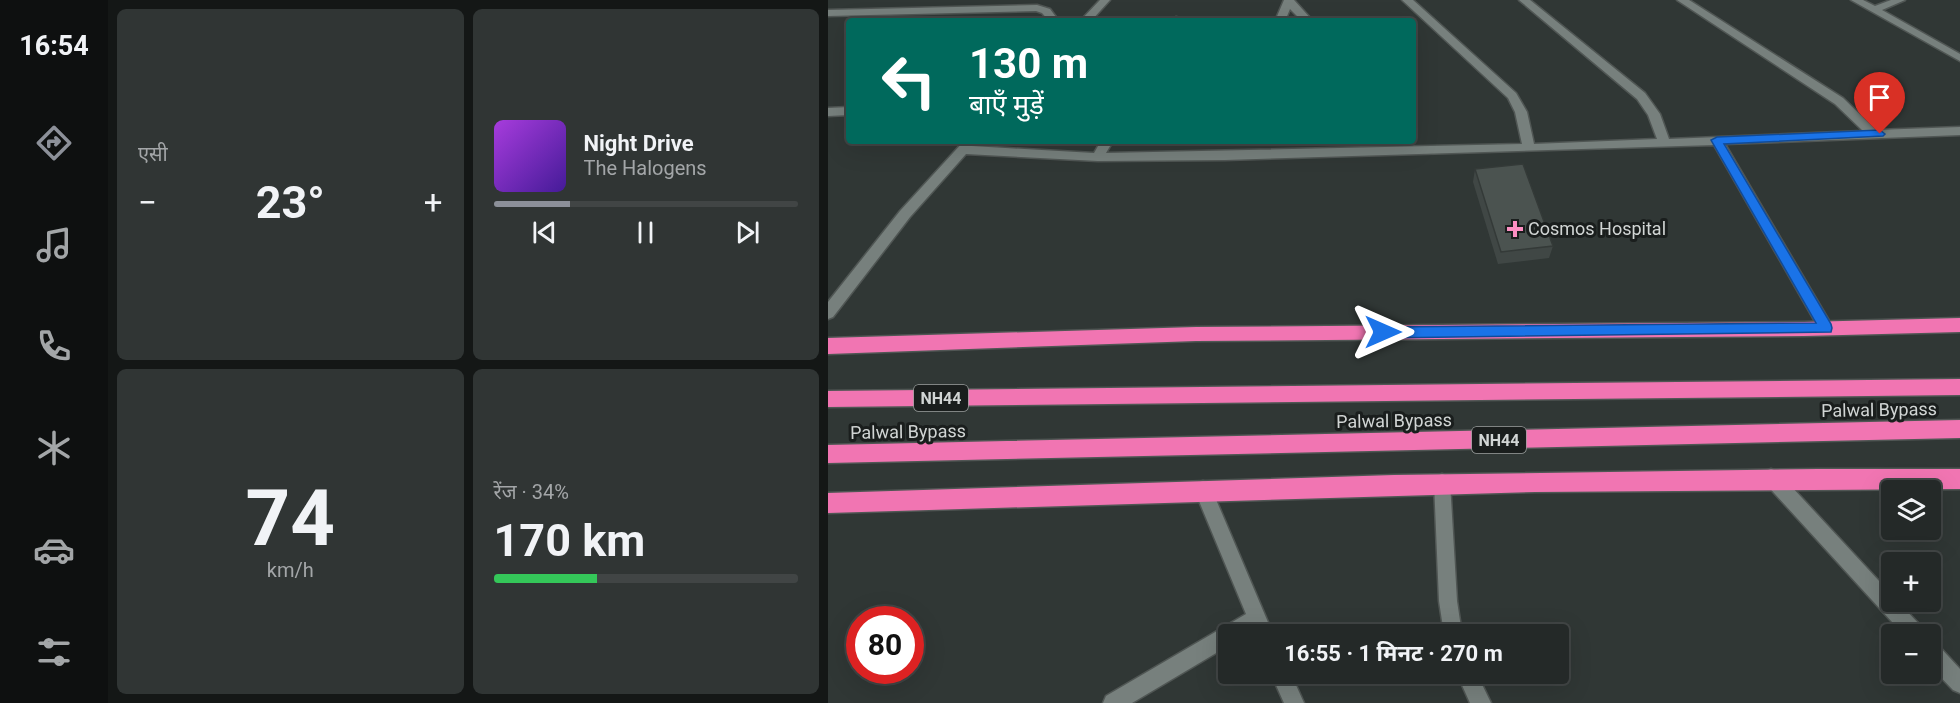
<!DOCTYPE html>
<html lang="hi">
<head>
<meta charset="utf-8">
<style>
	:root { --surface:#242928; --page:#303534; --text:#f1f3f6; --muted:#a3a6a8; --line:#414545; --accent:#8c9099 }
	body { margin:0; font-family:Roboto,"Noto Sans Devanagari",sans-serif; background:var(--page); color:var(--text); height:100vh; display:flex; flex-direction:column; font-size:22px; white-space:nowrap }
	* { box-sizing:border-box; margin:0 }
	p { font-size:20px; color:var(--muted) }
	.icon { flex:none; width:33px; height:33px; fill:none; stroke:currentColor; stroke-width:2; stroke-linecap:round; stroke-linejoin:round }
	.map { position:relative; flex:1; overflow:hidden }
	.side { display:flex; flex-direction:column; gap:9px; padding:9px; background:#141716; width:720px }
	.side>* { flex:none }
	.hud { position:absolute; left:18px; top:18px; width:570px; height:126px; border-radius:6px; box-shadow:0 6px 24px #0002,0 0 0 2px var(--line); background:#00695c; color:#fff; overflow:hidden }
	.controls { position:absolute; left:1053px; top:480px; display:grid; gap:12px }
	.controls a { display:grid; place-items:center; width:60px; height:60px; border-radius:6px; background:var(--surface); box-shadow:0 6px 24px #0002,0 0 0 2px var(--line); font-size:30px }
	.speed { position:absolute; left:18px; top:606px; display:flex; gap:12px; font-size:30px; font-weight:700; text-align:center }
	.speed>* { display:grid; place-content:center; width:78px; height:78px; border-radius:50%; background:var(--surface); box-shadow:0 6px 24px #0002,0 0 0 2px var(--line); line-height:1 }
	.speed .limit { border:9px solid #d22; background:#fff; color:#111 }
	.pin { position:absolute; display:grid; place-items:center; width:51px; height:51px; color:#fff; margin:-62px -26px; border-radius:50% 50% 50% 0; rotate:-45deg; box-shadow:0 0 6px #0007 }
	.pin .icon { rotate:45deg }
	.me { position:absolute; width:66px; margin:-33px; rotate:90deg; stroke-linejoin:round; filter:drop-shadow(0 0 4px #0008) }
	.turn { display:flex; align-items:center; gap:21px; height:126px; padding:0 24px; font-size:27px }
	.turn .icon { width:78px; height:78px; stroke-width:2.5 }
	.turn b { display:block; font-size:42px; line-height:51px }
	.big { font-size:45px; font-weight:700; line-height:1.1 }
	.side .card { flex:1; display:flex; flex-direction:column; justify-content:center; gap:9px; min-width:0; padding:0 21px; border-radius:9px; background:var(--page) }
	.side .dial { align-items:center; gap:0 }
	.dial b { font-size:78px; line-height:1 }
	.song { display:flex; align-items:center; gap:18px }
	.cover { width:72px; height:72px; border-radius:9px; background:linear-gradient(135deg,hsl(280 70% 55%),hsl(260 70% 35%)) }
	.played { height:6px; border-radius:3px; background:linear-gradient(90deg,var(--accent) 25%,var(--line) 25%) }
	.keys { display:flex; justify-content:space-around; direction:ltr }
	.heat { display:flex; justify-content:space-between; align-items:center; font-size:33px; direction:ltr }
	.charge { height:9px; border-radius:4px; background:linear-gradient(90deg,#34c759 34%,var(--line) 0) }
	.side .tiles { flex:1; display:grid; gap:9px; grid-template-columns:repeat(2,1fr) }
	.trip { position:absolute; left:390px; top:624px; width:351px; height:60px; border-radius:6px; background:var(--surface); box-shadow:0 6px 24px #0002,0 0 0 2px var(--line); font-weight:700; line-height:60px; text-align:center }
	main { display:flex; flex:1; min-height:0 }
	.tab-bar { display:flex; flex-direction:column; width:108px; justify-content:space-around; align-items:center; background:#0e1010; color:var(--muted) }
	.tab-bar .icon { width:42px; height:42px }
	.tab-bar .selected { color:var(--accent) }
	.tab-bar b { font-size:27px; color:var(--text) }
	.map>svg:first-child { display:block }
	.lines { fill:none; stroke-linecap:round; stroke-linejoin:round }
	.minor-casing { stroke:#505654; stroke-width:3 }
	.highway-casing { stroke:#505654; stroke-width:3 }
	.minor { fill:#77807d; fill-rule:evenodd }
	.highway { fill:#f175b2; fill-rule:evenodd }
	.wall { fill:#404745 }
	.building { fill:#4b5350; stroke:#343a38; stroke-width:1.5 }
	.route { fill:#1a73e8; stroke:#114b97; stroke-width:1.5 }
	.poi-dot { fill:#fc8fc2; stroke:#1a1e1d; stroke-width:2 }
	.labels { text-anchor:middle; stroke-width:6; stroke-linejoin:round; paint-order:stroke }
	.shield { fill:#1a1e1d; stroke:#9a9e9d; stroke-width:1.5 }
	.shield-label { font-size:16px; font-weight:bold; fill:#d1d5d4 }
	.poi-label { font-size:18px; fill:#d1d5d4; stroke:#1a1e1d; text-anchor:start }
	.street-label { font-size:18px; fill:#d1d5d4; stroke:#1a1e1d }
</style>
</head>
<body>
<main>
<nav class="tab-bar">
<b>16:54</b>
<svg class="icon selected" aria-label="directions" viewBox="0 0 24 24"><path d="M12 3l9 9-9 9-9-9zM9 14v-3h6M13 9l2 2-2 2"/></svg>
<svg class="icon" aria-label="music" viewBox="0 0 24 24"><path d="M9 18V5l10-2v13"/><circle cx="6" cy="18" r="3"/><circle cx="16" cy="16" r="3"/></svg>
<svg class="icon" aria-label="phone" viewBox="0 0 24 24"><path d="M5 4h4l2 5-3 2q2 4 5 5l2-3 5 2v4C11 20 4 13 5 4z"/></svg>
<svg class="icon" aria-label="climate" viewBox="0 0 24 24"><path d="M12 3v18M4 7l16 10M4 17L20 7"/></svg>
<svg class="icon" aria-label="car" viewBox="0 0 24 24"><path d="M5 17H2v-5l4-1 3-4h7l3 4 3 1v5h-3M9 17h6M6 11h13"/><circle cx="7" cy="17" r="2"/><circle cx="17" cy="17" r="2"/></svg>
<svg class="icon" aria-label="filters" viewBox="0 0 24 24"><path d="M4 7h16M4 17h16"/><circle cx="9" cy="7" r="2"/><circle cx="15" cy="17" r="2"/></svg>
</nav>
<section class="side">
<div class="tiles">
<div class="card"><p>एसी</p>
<div class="heat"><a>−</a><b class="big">23°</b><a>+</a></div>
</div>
<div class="card">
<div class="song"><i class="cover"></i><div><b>Night Drive</b><p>The Halogens</p></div></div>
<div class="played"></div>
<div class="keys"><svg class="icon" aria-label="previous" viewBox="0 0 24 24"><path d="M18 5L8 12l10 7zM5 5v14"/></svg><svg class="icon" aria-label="pause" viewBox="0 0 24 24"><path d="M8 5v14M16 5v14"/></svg><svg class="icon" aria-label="next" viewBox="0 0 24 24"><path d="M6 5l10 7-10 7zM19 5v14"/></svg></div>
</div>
<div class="card dial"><b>74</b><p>km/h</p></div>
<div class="card"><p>रेंज · 34%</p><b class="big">170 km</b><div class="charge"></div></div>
</div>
</section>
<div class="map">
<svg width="1132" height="703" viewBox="0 0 1132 703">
	<rect width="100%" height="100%" fill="#303735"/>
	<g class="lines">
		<!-- minor casing -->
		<g class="minor-casing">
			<path id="minor" d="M272 0H282L263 21H252Z
				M456 0H466L485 21H474L462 9 457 21H447Z
				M574 0H585L688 93 699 112 706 144 829 139 820 115 809 99 691 0H702L817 93 832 114 841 139 1035 131 1007 104 849 0H861L1015 98 1048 130 1132 127V135L897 144 1003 324 1005 328 1003 332H993L886 145 397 160 270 161 138 154 82 217 5 317 0 319V302L72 211 136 141H144V146L266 153 273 141H285L278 153 694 144 687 112 680 98Z
				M1023 0H1035L1047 6 1063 0H1077L1054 10 1132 54V61Z
				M209 5 222 9 231 21H221L214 13 208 11 0 16V10Z
				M348 17 352 18 353 21H343Z
				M21 107V115L0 116V108Z
				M943 469 949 471 1064 595V602H1070L1094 627 1096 634H1075L937 483 935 477 937 471Z
				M614 474 620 476 622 482 629 601 634 634H616L611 601 606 482 608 476Z
				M375 481 381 483 445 634H427L425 631 419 634H400V646L304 703H275L278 696 418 614 366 489 369 483Z
				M1102 641 1109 644 1132 669V693L1125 690 1102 666Z
				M443 674H463L476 703H456Z
				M629 674H649L663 703H642Z"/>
		</g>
		<!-- highway casing -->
		<g class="highway-casing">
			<path id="highway" d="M1132 318V332L976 336 368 341 0 354V338L368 327 976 322Z
				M1132 379V395L0 407V391Z
				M1132 420V438L0 463V445Z
				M990 469H1132V489L707 492 0 513V493L566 475Z"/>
		</g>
		<!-- minor -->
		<use href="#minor" class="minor"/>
		<!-- highway -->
		<use href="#highway" class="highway"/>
	</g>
	<!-- wall -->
	<path class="wall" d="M647 169 725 246 721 258 670 264 645 182Z"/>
	<!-- building -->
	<path class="building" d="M695 164 725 246 673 252 647 169Z"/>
	<!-- route -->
	<path class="route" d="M1052 130 1057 134 1055 136 896 144 1003 324 1004 328 1003 332 555 338 549 332 555 327 988 323 883 140 889 137Z"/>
	<!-- markers -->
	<path class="poi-dot" d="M684 220h6v6h6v6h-6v6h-6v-6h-6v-6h6z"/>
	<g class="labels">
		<!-- shield labels -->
		<g class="shield">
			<rect x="86" y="385" width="54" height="26" rx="4.5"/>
			<rect x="644" y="427" width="54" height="26" rx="4.5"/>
		</g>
		<g class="shield-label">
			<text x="113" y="404">NH44</text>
			<text x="671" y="446">NH44</text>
		</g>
		<!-- poi labels -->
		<g class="poi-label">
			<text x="700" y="235">Cosmos Hospital</text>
		</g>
		<!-- street labels -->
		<g class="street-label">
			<text transform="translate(1051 410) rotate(-1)" y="6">Palwal Bypass</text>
			<text transform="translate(566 421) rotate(-1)" y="6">Palwal Bypass</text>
			<text transform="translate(80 432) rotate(-1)" y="6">Palwal Bypass</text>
		</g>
	</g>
</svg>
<div class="controls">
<a><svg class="icon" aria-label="layers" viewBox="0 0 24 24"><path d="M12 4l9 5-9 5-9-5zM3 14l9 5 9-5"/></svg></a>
<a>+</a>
<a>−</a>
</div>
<div class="speed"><div class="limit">80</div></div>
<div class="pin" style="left:1052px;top:134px;background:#d93025"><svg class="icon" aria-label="arrive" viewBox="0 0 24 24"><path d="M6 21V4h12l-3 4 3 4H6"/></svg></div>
<svg class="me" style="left:555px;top:332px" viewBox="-20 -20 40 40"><path d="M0-17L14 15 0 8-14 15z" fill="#1a73e8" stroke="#fff" stroke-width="4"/></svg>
<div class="trip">16:55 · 1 मिनट · 270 m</div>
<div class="hud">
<div class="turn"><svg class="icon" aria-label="left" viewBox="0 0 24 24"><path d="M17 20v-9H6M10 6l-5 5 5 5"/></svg><div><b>130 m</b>बाएँ मुड़ें</div></div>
</div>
</div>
</main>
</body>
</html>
